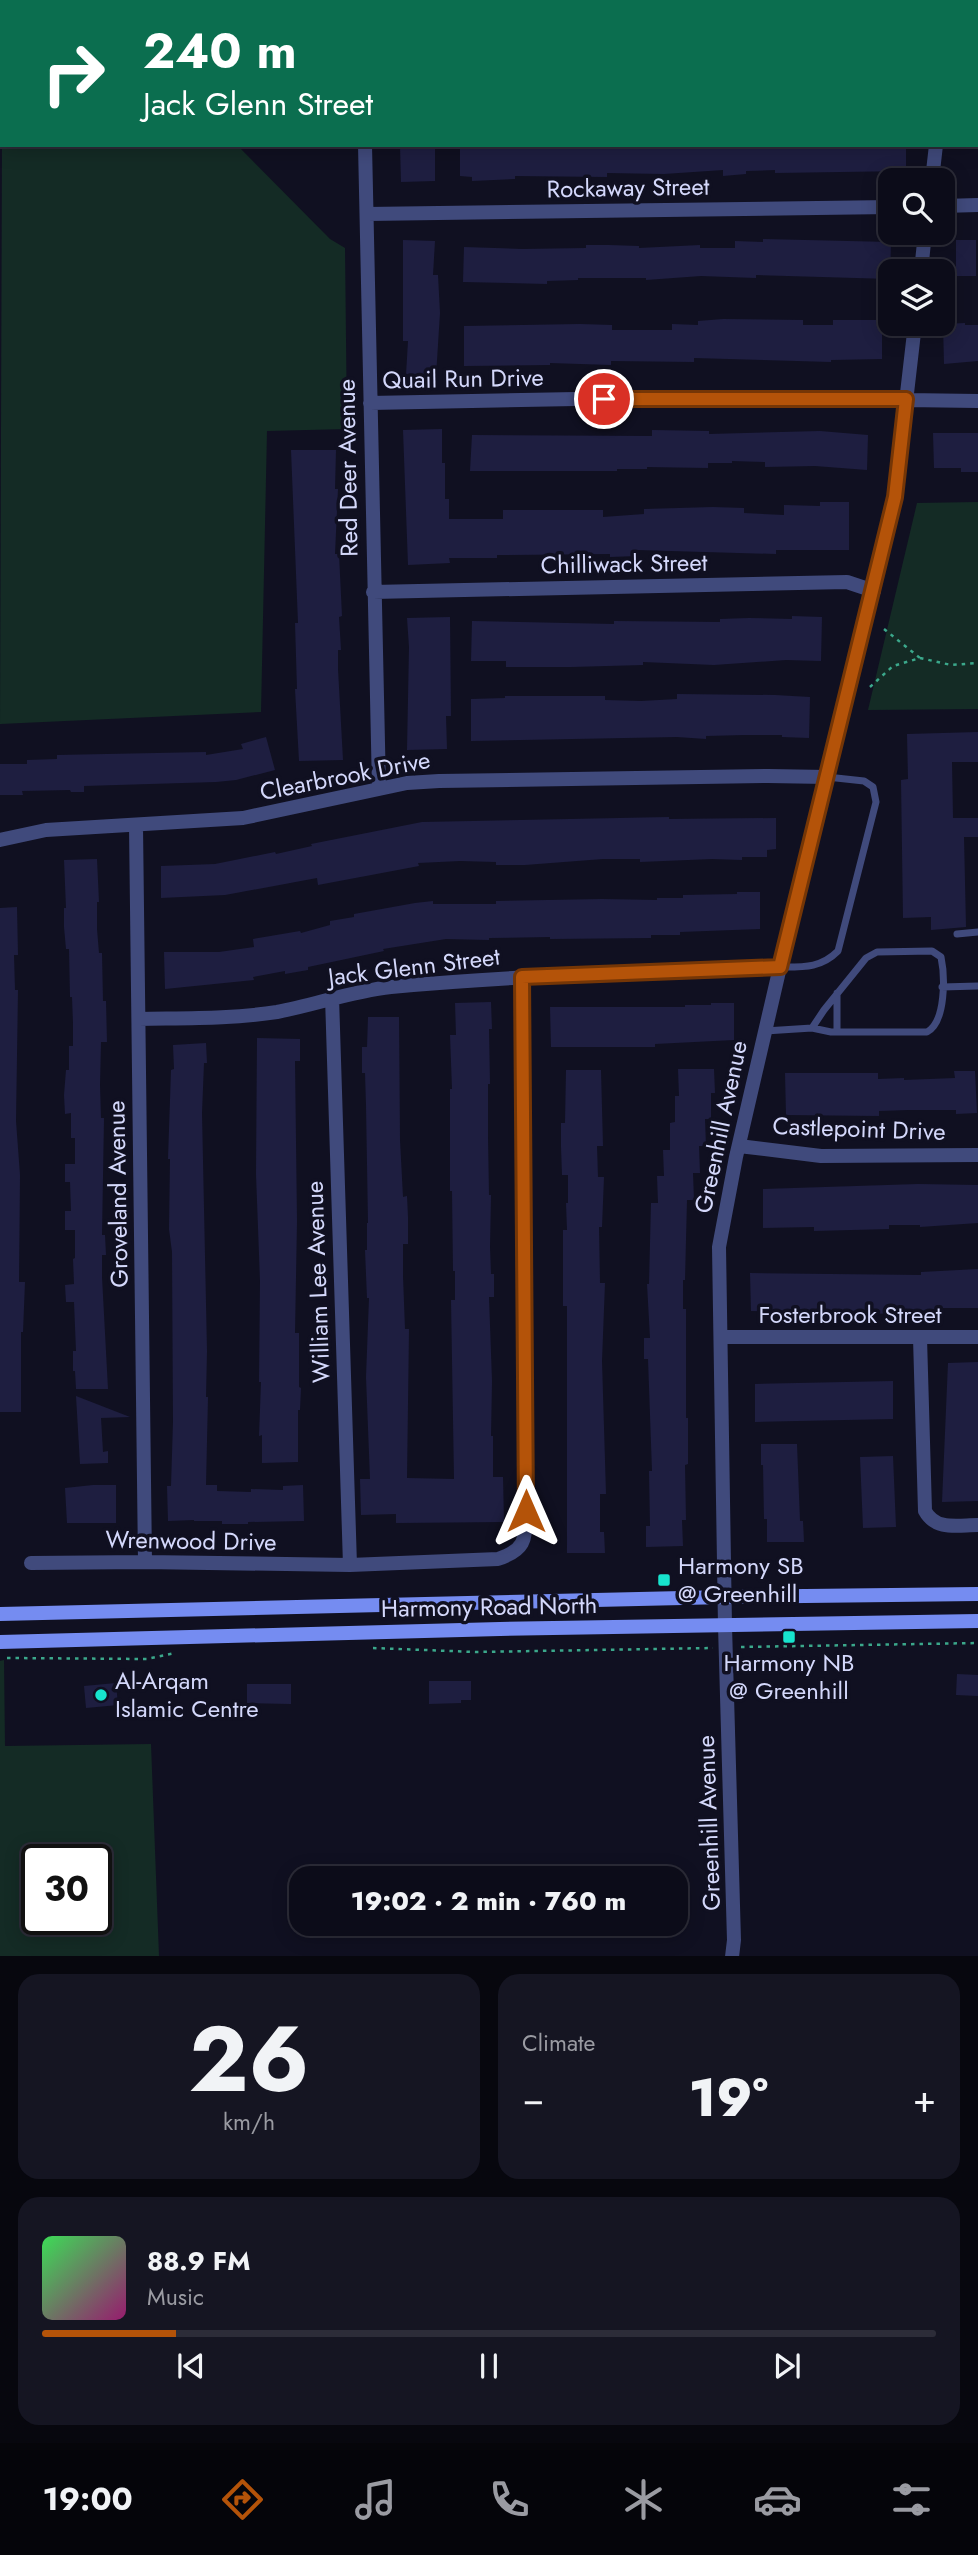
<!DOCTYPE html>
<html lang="en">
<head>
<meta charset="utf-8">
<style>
	:root { --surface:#0c0c19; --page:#151522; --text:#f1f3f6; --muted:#9a9ba2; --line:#2c2c38; --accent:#b45309 }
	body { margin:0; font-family:Jost,sans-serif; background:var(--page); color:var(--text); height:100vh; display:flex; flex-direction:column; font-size:26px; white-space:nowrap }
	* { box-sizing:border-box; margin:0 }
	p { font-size:23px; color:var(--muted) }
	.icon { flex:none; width:38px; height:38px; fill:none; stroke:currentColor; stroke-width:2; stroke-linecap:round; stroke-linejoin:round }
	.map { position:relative; height:1956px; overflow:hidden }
	.panel { display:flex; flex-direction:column; gap:18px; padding:18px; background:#07070e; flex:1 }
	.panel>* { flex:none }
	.guide { position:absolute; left:0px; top:0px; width:978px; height:147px; box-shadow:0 4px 18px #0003,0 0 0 2px var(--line); background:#0b6e4f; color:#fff; overflow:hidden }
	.fabs { position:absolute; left:878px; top:168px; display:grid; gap:14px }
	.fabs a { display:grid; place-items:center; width:77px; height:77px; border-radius:14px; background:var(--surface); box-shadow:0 4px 18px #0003,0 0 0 2px var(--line); font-size:35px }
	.speed { position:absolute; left:21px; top:1844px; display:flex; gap:14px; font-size:35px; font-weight:700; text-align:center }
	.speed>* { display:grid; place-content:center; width:91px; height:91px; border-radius:50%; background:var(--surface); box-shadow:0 4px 18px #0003,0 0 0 2px var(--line); line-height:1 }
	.speed .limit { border:4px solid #111; border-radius:10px; background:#fff; color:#111 }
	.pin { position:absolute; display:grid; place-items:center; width:60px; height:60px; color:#fff; margin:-30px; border:4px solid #fff; border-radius:50%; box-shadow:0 2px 7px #0007 }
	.me { position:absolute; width:77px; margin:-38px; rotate:0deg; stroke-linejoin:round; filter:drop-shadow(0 0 5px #0008) }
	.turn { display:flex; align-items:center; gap:24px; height:147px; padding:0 28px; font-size:32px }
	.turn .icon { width:91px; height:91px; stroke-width:2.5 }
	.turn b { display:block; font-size:49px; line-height:60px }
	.big { font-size:52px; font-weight:800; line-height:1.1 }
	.panel .widget { flex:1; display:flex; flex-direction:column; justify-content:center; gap:10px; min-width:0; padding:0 24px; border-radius:21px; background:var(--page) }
	.panel .dial { align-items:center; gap:0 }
	.dial b { font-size:91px; line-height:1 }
	.song { display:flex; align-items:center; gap:21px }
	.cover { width:84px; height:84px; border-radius:10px; background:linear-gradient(135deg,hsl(130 70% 55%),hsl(320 70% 35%)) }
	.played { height:7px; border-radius:4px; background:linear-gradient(90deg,var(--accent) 15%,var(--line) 15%) }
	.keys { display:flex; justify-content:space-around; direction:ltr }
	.heat { display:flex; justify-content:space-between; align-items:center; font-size:38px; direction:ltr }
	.panel .tiles { flex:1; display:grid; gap:18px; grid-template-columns:1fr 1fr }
	.widget:last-child { grid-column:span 2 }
	.trip { position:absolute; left:289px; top:1866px; width:399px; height:70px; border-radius:21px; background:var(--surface); box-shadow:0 4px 18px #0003,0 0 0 2px var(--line); font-weight:800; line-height:70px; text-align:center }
	.tab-bar { display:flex; height:112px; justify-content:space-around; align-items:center; background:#05050a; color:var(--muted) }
	.tab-bar .icon { width:49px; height:49px }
	.tab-bar .active { color:var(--accent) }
	.tab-bar b { font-size:32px; color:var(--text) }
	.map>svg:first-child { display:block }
	.green { fill:#142b25; fill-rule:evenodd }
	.building { fill:#1e1e40 }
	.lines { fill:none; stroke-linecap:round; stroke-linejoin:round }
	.path { stroke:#3ba88b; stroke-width:2.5; stroke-dasharray:3.5 5; stroke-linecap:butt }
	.lane { stroke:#404a7c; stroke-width:7 }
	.street { stroke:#404a7c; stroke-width:14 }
	.secondary { stroke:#758cf1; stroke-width:14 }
	.route-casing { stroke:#753606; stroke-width:18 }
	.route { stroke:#b45309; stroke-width:12 }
	.poi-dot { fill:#17e4ce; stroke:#101021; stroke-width:2.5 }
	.labels { text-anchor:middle; stroke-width:7; stroke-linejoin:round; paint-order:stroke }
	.street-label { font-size:24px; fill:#d4d8fb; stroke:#101021 }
	.poi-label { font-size:24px; fill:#d4d8fb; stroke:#101021; text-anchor:start }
</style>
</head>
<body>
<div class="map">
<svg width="978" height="1957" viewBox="0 0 978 1957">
	<rect width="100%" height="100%" fill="#101021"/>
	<!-- green -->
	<path class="green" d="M2 137V145H237L330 239 345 248 347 429 267 431 261 712 0 724Z
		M978 502V709L868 710 917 503Z
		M4 1660 5 1746 151 1744 159 1956H0V1661ZM37 1860H96V1920H37Z"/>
	<!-- building -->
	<path class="building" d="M400 145H435V181L401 182Z
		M460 145H906V171L775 173V170L746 171V174L723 176V170L664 174 607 173V177L515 176V179L472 181V177L460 176Z
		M763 239 891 242 890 279 756 275V278L701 276 646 280V278H578V280L547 281V284L463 282 464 247 522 249 586 248V245H609L639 246V248L700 245V248H735V241L763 242Z
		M403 240 435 241 433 275H438L440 313 436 376 406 375 408 341H403Z
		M956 240H976V276H956Z
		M723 319 803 320V325H833V320H882V359L831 360V362L694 358V362L611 361V365L550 363V365L464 366V326L580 324 612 325V330H672V324L698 325V321Z
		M965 323V325H978V361L944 364 943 324Z
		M442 429V463H445V499H449V519H503V510H603V517L644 514V509L713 507 744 508V513L784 515V505L820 506V502H849V550H776V554L637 550V556L610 557V554L497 555V558H449L450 563 408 565 403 430Z
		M652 430 709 431V434L820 431 868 435 867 470 815 466 765 467V462L732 461V463H708V468L647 467V469H617V471H470L472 435 652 436Z
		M933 433H978V472H961V468H934Z
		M291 450H336L335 489H338L335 554H339L342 616 339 617 341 650H338V669L343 760 299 761 295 689H297L295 623H298Z
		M792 616 822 617 821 661 786 660 714 665 643 662V665L571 667H506V661H471L472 621 614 624V621L720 622V619L749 618 792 619Z
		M450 617 451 716H446L447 749 407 750 409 647 407 618Z
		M677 694 775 695 810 697 809 738 782 737V735H744L706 736V739L677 737 471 741V699L505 698V696H605V700L641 701 677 699Z
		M978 732V762H952L953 818H978V837H964L966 927 931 930V917L903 918 901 780 908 779 907 734Z
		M266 737 275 770 236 780 216 782 84 786V792H71L70 790 22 791 23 795H0V764H27V760L57 759V755L206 752V755L243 749 241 744Z
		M669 817V819L776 818V849L767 850V857H742V860L712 859 640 862V859H603L525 865H496V862L460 861 418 863 419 866 318 885 317 878 225 895 161 898V866L215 864 275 852 276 854 312 846 311 844 422 822Z
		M97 859 99 902H97V929L99 953H102L103 1001H106L107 1042H101L100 1085 101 1118H104L102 1235H105L106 1255H102V1277L108 1389H76L75 1371H73V1351H76L74 1302H66L65 1285 74 1284 73 1259 75 1258V1230H65V1211H71L70 1182H65V1164H75V1138H71V1113L65 1114 64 1095 66 1070H69V1046H73V1023L72 997H70L69 949H66L64 927V908H66L64 860Z
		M737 892H760V929L680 932V935H651V938L550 939V937L489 938V940L446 939 383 949 384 951 308 967V970L285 974V971L253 977 254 980 165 989 164 952H219L254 947 253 939 300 931 301 933 330 925V921L354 917V914L415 903 433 901V904H496V901L602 899 657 900V898H683V895L737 894Z
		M17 907 18 955H14L15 990H18L16 1121 20 1175 19 1282H25L23 1332H21V1412H0V908Z
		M491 1002 492 1029H489L490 1084H488V1137L489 1195H491L490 1247 491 1274H494V1297H489L492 1381 491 1436H493V1477H503L504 1522 396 1523V1514L361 1515 360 1479H370L366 1377 369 1298H367L365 1250H367V1223H368L366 1105 365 1073H362V1047H367L368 1017H399L400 1140 403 1197 407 1196 408 1217V1244H403V1276L405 1329H409L407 1478 454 1479 451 1300H455V1271H453L452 1191H450V1089H452L450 1035H456L455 1003Z
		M711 1003H734V1040L655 1044V1047H551L550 1007H685V1005H711Z
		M257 1038 300 1039V1061H295L297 1221 295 1333H299V1387L301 1388 300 1410H298V1462L262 1463V1435L259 1436 261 1382H259L260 1281 256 1174Z
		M206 1043 207 1063H204L202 1113 207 1351 206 1397H208L206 1485H217V1491L251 1492V1489L283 1490V1486L303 1485 304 1521 248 1522V1524H222V1521H194V1520L168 1521 167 1486H171L173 1422 172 1252 169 1229 170 1159H168L171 1070 174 1069 173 1045Z
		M678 1069H714L715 1093H711V1119H705L706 1146H699L700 1173H693L694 1200H687L685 1280H683V1309H686V1418H688V1464L685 1465 686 1520H682L683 1546 646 1547V1526H650L649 1471H652L648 1359H644V1338H650L647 1284H649L651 1203H658L657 1176H664L663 1150H670V1123L675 1122V1096H679Z
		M566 1070H601L603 1146H597L598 1177H604L602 1227H599L600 1283H605L602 1361 606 1494H600V1532H604L605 1553H567V1306H563V1230H567L566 1203H568V1175H562L561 1147V1123H565Z
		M954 1071H975L977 1113 956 1114V1110H908L879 1111V1116L786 1115 785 1073H878V1079L904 1078V1080L955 1078Z
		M918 1184 978 1185V1223L920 1227V1225H889V1229L814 1231V1227L763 1228V1189Z
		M978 1269V1308H938V1310L921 1311V1314H901L751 1311 750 1273 921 1275V1272Z
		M978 1362V1501L942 1502 948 1363Z
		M893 1381V1419L755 1422V1384Z
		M76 1396 130 1417 101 1418 103 1452 108 1451V1463L80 1464Z
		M761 1444H797L800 1521H803L804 1542H767V1519H764L763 1465H761Z
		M893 1456 896 1527 863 1528 860 1457Z
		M93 1485H116V1523H67L65 1488Z
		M957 1674 978 1675V1696L956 1695Z
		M429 1681H471V1700H461V1703L429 1704Z
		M116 1683 118 1705 86 1708 84 1686Z
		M247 1684H291V1704L247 1703Z"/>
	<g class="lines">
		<!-- path -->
		<path class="path" d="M920 658 951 665 978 663
			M870 687 893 666 920 658 884 629
			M741 1647 978 1643
			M373 1648 476 1652 713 1648
			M7 1658 147 1659 175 1653"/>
		<!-- lane -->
		<path class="lane" d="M957 934 978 932
			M781 967C804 967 821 968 838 951L876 802 873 787 864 781 827 777
			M942 987 978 986
			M765 1031 812 1028 831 1032H927C946 1022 945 976 941 957L932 951 877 952 866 958 824 1010 812 1028
			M837 1032V993"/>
		<!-- street -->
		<path class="street" d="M36 0V2
			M650 0V2
			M938 0V2
			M976 14H978
			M365 145 379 789
			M932 180 936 145
			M943 206 978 205
			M367 214 891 207
			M921 271 925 233
			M370 403 685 397 978 401
			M373 592 847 582 874 591
			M136 826 145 1562
			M0 840 46 830 243 818 407 783 439 781 768 776 827 777
			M332 997 350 1565
			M139 1019C185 1018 231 1019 277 1012 315 1005 352 991 391 987 521 975 650 972 780 967
			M739 1146 821 1156 978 1155
			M722 1337H978
			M920 1338 925 1511C936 1531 958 1525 978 1525
			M31 1563 145 1562 350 1565 498 1559C527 1549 525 1539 526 1511L521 977
			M732 1957 734 1940 725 1626 719 1247 736 1157 780 967 895 497 915 324"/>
		<!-- secondary -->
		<path class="secondary" d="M0 1614 726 1597 978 1594
			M0 1642 500 1629 978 1621"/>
	</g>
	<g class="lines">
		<!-- route casing -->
		<g class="route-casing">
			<path id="route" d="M526 1511 522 977 780 967 895 497 906 399H604"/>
		</g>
		<!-- route -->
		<use href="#route" class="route"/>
	</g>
	<!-- markers -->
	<g class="poi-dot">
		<rect x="657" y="1573" width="14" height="14" rx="3.5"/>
		<rect x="782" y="1630" width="14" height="14" rx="3.5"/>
		<circle cx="101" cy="1695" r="7"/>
	</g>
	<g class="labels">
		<!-- street labels -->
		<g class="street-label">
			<text transform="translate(628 188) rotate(-1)" y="8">Rockaway Street</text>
			<text transform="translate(463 379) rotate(-1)" y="8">Quail Run Drive</text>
			<text transform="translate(348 468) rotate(-91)" y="8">Red Deer Avenue</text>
			<text transform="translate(624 564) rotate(-1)" y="8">Chilliwack Street</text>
			<text transform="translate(345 776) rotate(-11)" y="8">Clearbrook Drive</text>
			<text transform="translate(414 967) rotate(-7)" y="8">Jack Glenn Street</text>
			<text transform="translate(721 1127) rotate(-78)" y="8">Greenhill Avenue</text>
			<text transform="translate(859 1129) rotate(2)" y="8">Castlepoint Drive</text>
			<text transform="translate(118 1194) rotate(-91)" y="8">Groveland Avenue</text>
			<text transform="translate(318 1282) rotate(-92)" y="8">William Lee Avenue</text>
			<text x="850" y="1323">Fosterbrook Street</text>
			<text transform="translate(191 1541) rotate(1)" y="8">Wrenwood Drive</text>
			<text transform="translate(489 1607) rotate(-1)" y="8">Harmony Road North</text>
			<text transform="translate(709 1823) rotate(-92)" y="8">Greenhill Avenue</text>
		</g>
		<!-- poi labels -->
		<g class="poi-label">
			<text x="678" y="1574">Harmony SB<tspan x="678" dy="28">@ Greenhill</tspan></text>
			<text x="789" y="1671" text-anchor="middle">Harmony NB<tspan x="789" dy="28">@ Greenhill</tspan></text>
			<text x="115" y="1689">Al-Arqam<tspan x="115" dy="28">Islamic Centre</tspan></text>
		</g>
	</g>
</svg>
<div class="fabs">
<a><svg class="icon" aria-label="search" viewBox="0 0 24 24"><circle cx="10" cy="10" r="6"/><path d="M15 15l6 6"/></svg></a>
<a><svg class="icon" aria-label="layers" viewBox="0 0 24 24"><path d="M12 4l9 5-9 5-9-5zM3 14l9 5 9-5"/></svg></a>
</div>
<div class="speed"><div class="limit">30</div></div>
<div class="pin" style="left:604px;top:399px;background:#d93025"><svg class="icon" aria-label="arrive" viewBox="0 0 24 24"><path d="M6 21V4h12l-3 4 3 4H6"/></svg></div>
<svg class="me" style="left:526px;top:1511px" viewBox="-20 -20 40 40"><path d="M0-17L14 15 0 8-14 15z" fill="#b45309" stroke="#fff" stroke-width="4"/></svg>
<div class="trip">19:02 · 2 min · 760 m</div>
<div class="guide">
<div class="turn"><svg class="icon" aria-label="right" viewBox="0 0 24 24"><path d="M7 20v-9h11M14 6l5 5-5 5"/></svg><div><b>240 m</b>Jack Glenn Street</div></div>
</div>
</div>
<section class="panel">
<div class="tiles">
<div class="widget dial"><b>26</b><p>km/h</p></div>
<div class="widget"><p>Climate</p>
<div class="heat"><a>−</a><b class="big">19°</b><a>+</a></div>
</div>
<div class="widget">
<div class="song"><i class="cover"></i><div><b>88.9 FM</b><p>Music</p></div></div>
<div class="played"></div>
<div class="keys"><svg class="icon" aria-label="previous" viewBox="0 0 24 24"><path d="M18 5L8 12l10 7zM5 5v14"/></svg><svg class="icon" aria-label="pause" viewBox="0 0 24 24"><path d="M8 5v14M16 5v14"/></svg><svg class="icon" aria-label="next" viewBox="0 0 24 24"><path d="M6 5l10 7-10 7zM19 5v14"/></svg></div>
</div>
</div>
</section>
<nav class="tab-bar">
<b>19:00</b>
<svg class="icon active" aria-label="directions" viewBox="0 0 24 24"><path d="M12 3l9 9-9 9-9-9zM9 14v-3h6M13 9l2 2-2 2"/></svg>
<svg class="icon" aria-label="music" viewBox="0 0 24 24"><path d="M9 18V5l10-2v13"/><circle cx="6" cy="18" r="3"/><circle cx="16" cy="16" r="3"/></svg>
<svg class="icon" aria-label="phone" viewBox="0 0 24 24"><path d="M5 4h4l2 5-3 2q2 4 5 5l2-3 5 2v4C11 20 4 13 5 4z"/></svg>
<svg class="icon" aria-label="climate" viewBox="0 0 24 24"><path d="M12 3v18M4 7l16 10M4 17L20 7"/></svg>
<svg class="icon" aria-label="car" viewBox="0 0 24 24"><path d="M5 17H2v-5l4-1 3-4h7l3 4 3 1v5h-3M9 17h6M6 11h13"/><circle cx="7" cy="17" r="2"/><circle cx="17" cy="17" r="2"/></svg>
<svg class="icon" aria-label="filters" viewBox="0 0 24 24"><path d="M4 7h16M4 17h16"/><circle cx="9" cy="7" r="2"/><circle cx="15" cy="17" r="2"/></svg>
</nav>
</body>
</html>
